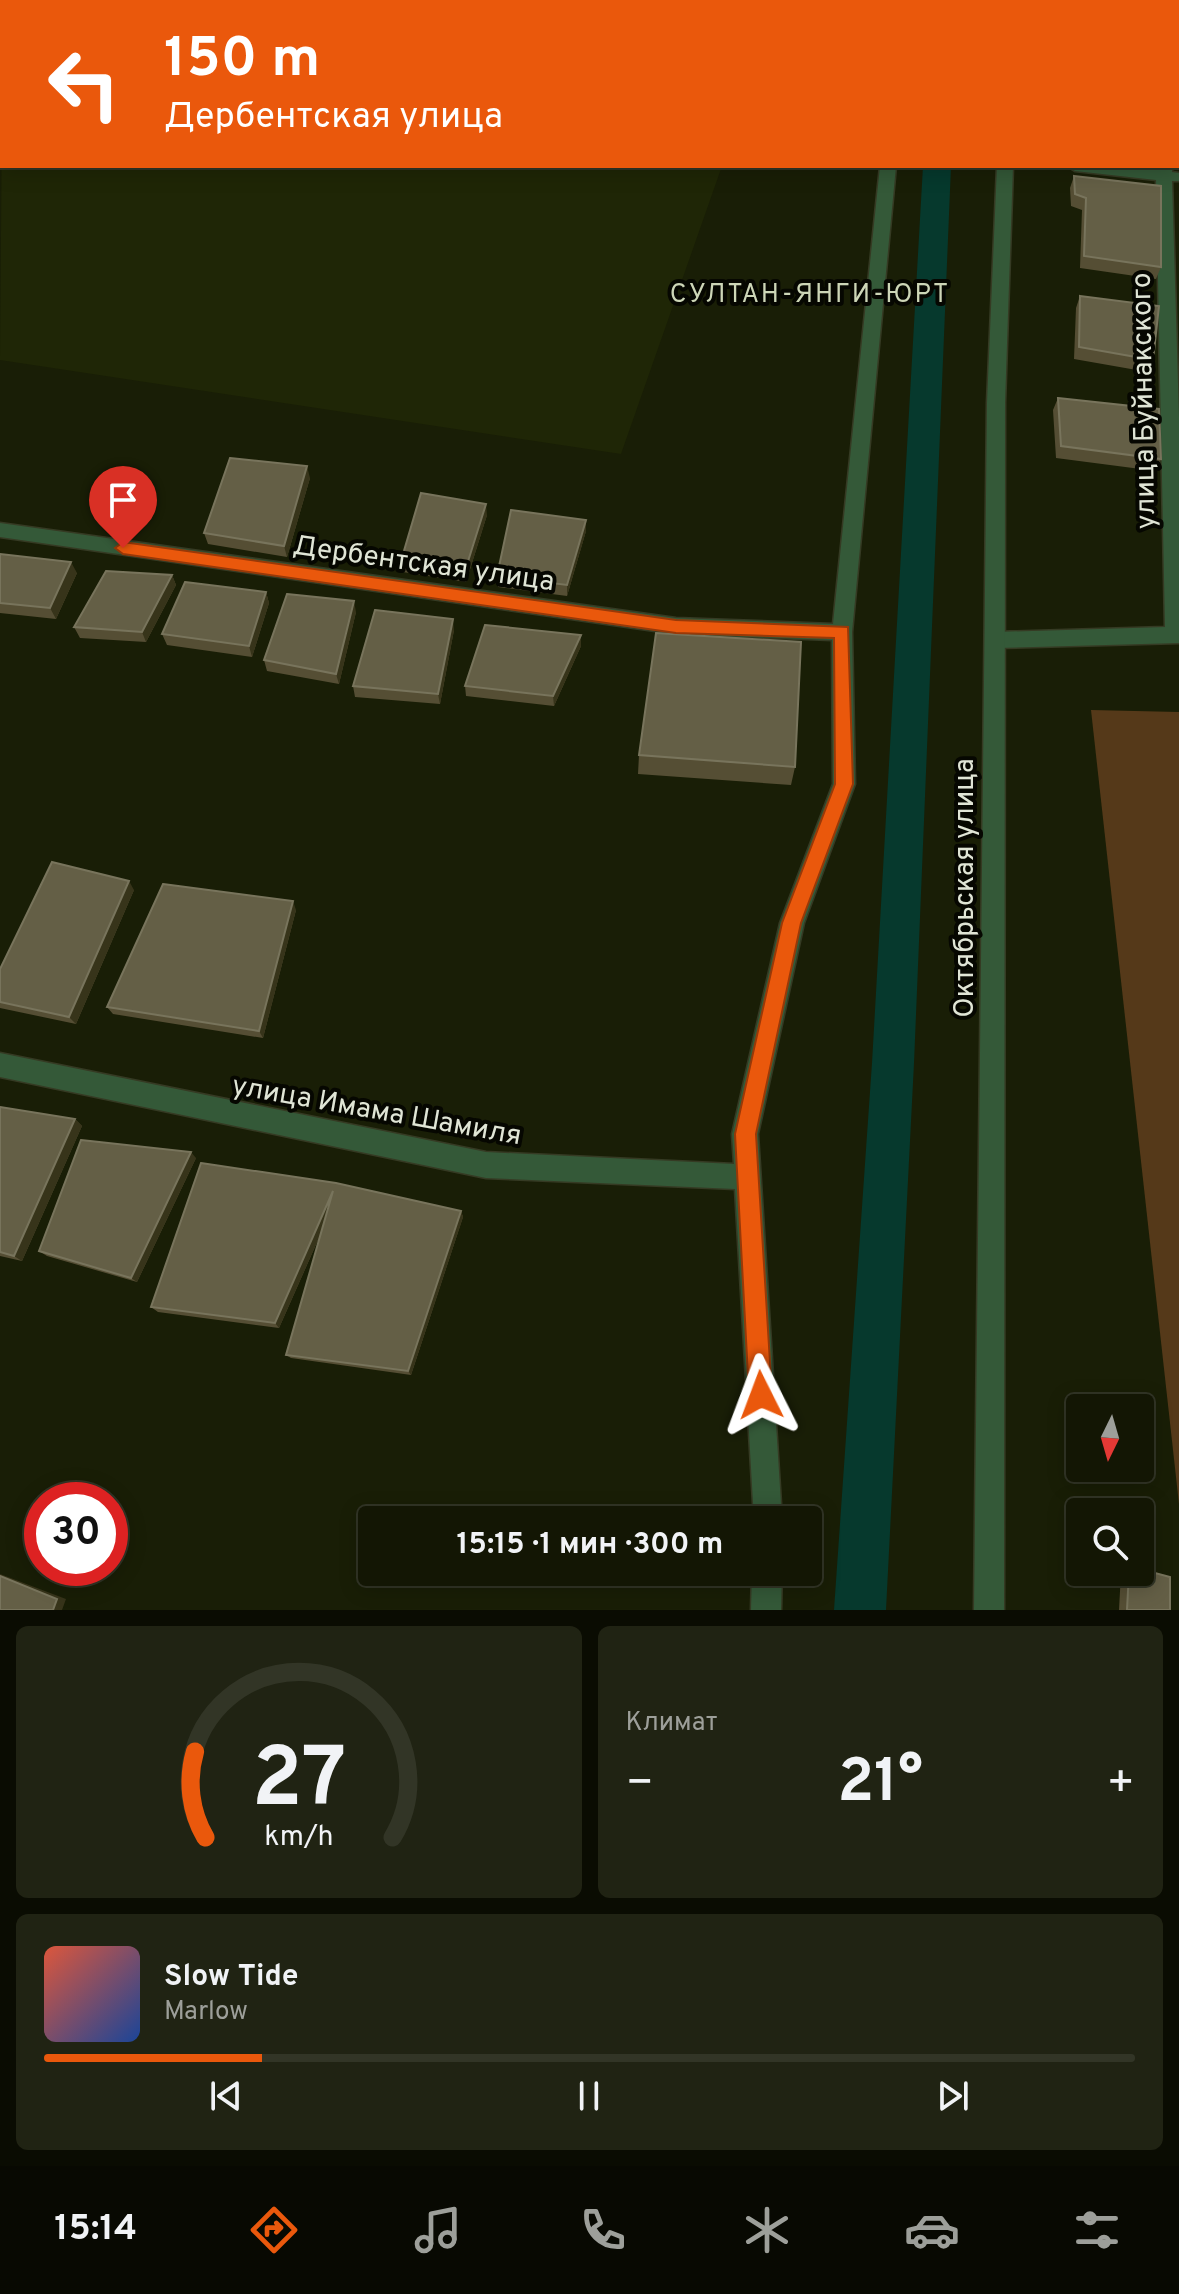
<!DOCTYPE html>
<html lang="ru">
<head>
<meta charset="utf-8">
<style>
	:root { --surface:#131604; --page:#202313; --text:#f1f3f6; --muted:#9d9f9a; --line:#323526; --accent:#ea580c }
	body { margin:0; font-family:Overpass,sans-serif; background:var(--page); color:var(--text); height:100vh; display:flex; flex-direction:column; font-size:30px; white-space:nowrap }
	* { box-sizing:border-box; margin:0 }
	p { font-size:26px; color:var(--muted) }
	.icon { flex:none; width:44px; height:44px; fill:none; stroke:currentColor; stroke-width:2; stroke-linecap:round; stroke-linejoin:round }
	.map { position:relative; height:1610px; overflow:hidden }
	.sheet { display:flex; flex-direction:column; gap:16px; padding:16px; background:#0a0c02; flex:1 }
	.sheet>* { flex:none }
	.top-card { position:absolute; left:0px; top:0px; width:1180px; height:168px; box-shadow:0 4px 20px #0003,0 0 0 2px var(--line); background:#ea580c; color:#fff; overflow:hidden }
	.needle { width:52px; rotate:185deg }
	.buttons { position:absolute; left:1066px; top:1394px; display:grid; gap:16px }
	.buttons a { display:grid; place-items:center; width:88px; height:88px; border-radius:8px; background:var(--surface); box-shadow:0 4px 20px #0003,0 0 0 2px var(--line); font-size:40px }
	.speed { position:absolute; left:24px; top:1482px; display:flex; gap:16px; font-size:40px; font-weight:700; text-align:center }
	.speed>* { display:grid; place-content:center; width:104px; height:104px; border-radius:50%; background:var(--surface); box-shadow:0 4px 20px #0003,0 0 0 2px var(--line); line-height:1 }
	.speed .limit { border:12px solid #d22; background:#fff; color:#111 }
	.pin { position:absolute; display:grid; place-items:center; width:68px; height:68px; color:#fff; margin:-82px -34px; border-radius:50% 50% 50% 0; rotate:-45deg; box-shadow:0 0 8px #0007 }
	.pin .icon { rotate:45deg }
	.me { position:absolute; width:88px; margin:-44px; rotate:357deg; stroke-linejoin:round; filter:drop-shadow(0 0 6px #0008) }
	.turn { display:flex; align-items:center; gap:28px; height:168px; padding:0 32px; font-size:36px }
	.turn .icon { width:104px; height:104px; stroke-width:2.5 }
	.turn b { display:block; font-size:56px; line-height:68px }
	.big { font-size:60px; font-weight:700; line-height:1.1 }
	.sheet .tile { flex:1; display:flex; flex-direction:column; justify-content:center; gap:12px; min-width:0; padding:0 28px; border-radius:12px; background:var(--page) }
	.sheet .dial { align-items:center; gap:0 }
	.dial svg { height:208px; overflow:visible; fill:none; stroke:var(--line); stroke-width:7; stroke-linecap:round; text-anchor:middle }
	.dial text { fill:var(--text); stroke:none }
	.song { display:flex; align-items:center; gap:24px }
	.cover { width:96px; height:96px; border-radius:12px; background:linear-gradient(135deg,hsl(10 70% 55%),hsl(220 70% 35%)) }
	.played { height:8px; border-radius:4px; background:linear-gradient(90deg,var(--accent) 20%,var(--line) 20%) }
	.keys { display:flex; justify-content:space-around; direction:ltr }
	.heat { display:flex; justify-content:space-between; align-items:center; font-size:44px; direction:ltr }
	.sheet .tiles { flex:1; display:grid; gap:16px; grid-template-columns:1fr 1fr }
	.tile:last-child { grid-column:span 2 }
	.trip { position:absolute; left:358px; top:1506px; width:464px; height:80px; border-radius:8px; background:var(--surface); box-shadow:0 4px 20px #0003,0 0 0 2px var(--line); font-weight:700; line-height:80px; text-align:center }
	.tab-bar { display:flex; height:128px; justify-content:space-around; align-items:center; background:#080902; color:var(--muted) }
	.tab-bar .icon { width:56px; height:56px }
	.tab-bar .active { color:var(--accent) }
	.tab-bar b { font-size:36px; color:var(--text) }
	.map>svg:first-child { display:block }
	.built { fill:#1f2606 }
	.green { fill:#553919 }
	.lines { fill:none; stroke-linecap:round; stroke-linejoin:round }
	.canal { fill:#06392d; fill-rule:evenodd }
	.minor-casing { stroke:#353a23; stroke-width:3 }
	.tertiary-casing { stroke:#353a23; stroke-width:3 }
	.minor { fill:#345938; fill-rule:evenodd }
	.tertiary { fill:#345938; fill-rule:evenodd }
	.wall { fill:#554e34 }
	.shaded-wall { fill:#37341a }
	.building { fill:#645f46; stroke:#78745c; stroke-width:2 }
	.route { fill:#ea580c; stroke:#983908; stroke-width:2 }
	.labels { text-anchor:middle; stroke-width:8; stroke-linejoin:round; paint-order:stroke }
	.far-quarter-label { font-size:26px; letter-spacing:2px; fill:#cdd6b7; stroke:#060701 }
	.street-label { font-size:28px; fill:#e0e5d6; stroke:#060701 }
</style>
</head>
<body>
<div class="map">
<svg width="1179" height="1610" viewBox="0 0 1179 1610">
	<rect width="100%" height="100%" fill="#191e06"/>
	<!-- built -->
	<path class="built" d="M2 107V166H722L621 454 0 360Z"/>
	<!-- green -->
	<path class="green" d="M1091 710 1179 712V1504Z"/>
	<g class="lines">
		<!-- canal -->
		<path class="canal" d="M933 0H957V2H933Z
			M923 166H951L914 1063 886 1610H834L872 1063Z"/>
		<!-- minor casing -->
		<g class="minor-casing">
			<path id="minor" d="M897 0H911V2H897Z
				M1159 0H1173V2H1159Z
				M880 166H896L852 632 855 784 804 923 758 1134 782 1520H754L735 1189 486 1178 0 1077V1053L486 1152 734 1164 732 1134 780 923 833 784 832 640 676 634 0 537V523L676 618 833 624Z
				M1067 166 1156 170V166H1172V172L1179 173V181H1172L1179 417V643L995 648 985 640 995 632 1165 627 1156 180 1075 171Z
				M752 1572H782L781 1610H751Z"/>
		</g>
		<!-- tertiary casing -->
		<g class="tertiary-casing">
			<path id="tertiary" d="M1006 0H1020V2H1006Z
				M997 166H1013L1005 403 1004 1610H974L987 403Z"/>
		</g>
		<!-- minor -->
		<use href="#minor" class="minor"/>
		<!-- tertiary -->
		<use href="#tertiary" class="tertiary"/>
	</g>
	<!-- wall -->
	<path class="wall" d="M230 0H297L295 2H230Z
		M1074 176 1161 267 1156 279 1080 268 1082 210 1071 206 1070 188Z
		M1080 296 1153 360 1148 372 1074 359 1076 308Z
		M1058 398 1161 459 1156 471 1056 458 1053 410Z
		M310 478 287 557 208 544 204 533Z
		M487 515 466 582 403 572 401 561Z
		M586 531 567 596 498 587 497 576Z
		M0 554 77 573 56 619 0 613Z
		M172 575 176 585 146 642 80 638 74 627Z
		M266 592 269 603 252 657 167 645 162 634Z
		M356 612 339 684 267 671 264 660Z
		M454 630 440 704 355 697 353 686Z
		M581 646 554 706 466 696 465 686Z
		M639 755 795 767 791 785 638 774Z
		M134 890 76 1024 0 1008V969Z
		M296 910 263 1038 113 1014 107 1007Z
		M0 1107 75 1119 82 1126 22 1261 0 1256Z
		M196 1158 137 1282 47 1256 39 1251Z
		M336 1183 461 1211 463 1217 411 1375 291 1358 286 1355 322 1231 279 1328 158 1312 151 1307Z
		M1121 1572H1140L1170 1610H1119Z"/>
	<!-- shaded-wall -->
	<path class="shaded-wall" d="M307 466 310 478 287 557 284 546Z
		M486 504 487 515 466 582 465 571Z
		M586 520V531L567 596V585Z
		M71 562 77 573 56 619 50 608Z
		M172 575 176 585 146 642 142 632Z
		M266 592 269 603 252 657 249 646Z
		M354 601 356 612 339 684 336 674Z
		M453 619 454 630 440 704 438 694Z
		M581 635V646L554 706 553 696Z
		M129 881 134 890 76 1024 69 1017Z
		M293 901 296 910 263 1038 259 1031Z
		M75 1119 82 1126 22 1261 14 1256Z
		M191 1152 196 1158 137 1282 131 1278Z
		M333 1191 337 1197 279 1328 275 1323Z
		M461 1211 463 1217 411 1375 408 1371Z
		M0 1574 66 1599 62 1610H53L0 1576Z"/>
	<!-- building -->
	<path class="building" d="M1097 0H1154V2H1097Z
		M1074 176 1161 186V267L1084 256 1086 198 1075 194Z
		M1080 296 1159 306 1153 360 1079 347Z
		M1058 398 1159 409 1161 459 1061 446Z
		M230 458 307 466 284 546 204 533Z
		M421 493 486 504 465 571 401 561Z
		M511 510 586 520 567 585 497 576Z
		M0 554 71 562 50 608 0 603Z
		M106 571 172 575 142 632 74 627Z
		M185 582 266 592 249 646 162 634Z
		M287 594 354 601 336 674 264 660Z
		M375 610 453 619 438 694 353 686Z
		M485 625 581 635 553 696 465 686Z
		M656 633 801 642 795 767 639 755Z
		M52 862 129 881 69 1017 0 1002V969Z
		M163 884 293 901 259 1031 107 1007Z
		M0 1107 75 1119 14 1256 0 1252Z
		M81 1140 191 1152 131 1278 39 1251Z
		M201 1163 336 1183 461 1211 408 1371 286 1355 333 1191 275 1323 151 1307Z
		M1140 1569 1170 1577V1610H1127L1129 1572H1140Z
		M0 1576 57 1599 53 1610H0Z"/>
	<!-- route -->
	<path class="route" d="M123 542 676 620 848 627 853 784 801 923 756 1134 772 1395 769 1404 761 1407 753 1404 749 1395 735 1134 782 923 835 784 834 638 676 633 123 554 115 548Z"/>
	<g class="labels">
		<!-- far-quarter labels -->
		<g class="far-quarter-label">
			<text x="810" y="302">СУЛТАН-ЯНГИ-ЮРТ</text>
		</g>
		<!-- street labels -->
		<g class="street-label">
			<text transform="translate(1142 401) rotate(-91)" y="10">улица Буйнакского</text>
			<text transform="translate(424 562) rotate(8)" y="10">Дербентская улица</text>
			<text transform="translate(963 888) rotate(-90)" y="10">Октябрьская улица</text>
			<text transform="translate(377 1109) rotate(10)" y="10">улица Имама Шамиля</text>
		</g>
	</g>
</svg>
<div class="buttons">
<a><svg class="needle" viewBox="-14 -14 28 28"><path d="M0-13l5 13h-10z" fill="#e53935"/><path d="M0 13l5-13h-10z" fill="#9d9f9a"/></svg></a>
<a><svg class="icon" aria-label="search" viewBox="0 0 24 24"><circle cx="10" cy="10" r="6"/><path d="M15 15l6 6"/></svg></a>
</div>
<div class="speed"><div class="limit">30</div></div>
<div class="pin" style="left:123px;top:548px;background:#d93025"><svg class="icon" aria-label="arrive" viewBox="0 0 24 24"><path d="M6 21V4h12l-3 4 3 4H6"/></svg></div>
<svg class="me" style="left:761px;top:1395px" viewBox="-20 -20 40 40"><path d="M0-17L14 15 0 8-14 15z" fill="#ea580c" stroke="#fff" stroke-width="4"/></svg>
<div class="trip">15:15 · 1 мин · 300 m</div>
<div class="top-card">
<div class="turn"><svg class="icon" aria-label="left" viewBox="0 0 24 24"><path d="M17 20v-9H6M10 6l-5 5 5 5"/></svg><div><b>150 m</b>Дербентская улица</div></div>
</div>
</div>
<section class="sheet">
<div class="tiles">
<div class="tile dial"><svg viewBox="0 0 100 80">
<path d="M14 69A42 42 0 1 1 86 69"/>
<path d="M14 69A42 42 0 0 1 10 36" stroke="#ea580c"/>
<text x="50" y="56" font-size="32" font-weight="700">27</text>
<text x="50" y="72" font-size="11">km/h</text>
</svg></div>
<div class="tile"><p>Климат</p>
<div class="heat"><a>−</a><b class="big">21°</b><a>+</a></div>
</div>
<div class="tile">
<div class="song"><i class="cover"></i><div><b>Slow Tide</b><p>Marlow</p></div></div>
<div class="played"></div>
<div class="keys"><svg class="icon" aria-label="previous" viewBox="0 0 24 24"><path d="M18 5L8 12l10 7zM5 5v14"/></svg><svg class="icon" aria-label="pause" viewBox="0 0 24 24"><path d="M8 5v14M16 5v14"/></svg><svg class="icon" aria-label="next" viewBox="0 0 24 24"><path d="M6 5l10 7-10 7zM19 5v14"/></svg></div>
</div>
</div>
</section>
<nav class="tab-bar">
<b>15:14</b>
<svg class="icon active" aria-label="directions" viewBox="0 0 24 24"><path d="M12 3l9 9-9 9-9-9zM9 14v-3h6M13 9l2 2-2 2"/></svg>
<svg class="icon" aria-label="music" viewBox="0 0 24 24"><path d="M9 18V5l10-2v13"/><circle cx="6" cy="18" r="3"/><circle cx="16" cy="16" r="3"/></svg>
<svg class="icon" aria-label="phone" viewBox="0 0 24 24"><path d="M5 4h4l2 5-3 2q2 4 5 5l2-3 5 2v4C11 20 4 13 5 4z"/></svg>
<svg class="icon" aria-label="climate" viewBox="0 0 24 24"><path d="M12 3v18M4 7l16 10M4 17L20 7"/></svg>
<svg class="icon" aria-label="car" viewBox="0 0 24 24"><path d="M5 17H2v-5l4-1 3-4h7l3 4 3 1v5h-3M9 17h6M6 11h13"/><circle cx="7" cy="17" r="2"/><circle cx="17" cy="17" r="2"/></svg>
<svg class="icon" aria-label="filters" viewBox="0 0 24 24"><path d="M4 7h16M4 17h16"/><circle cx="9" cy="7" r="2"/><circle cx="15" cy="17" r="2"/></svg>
</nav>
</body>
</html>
